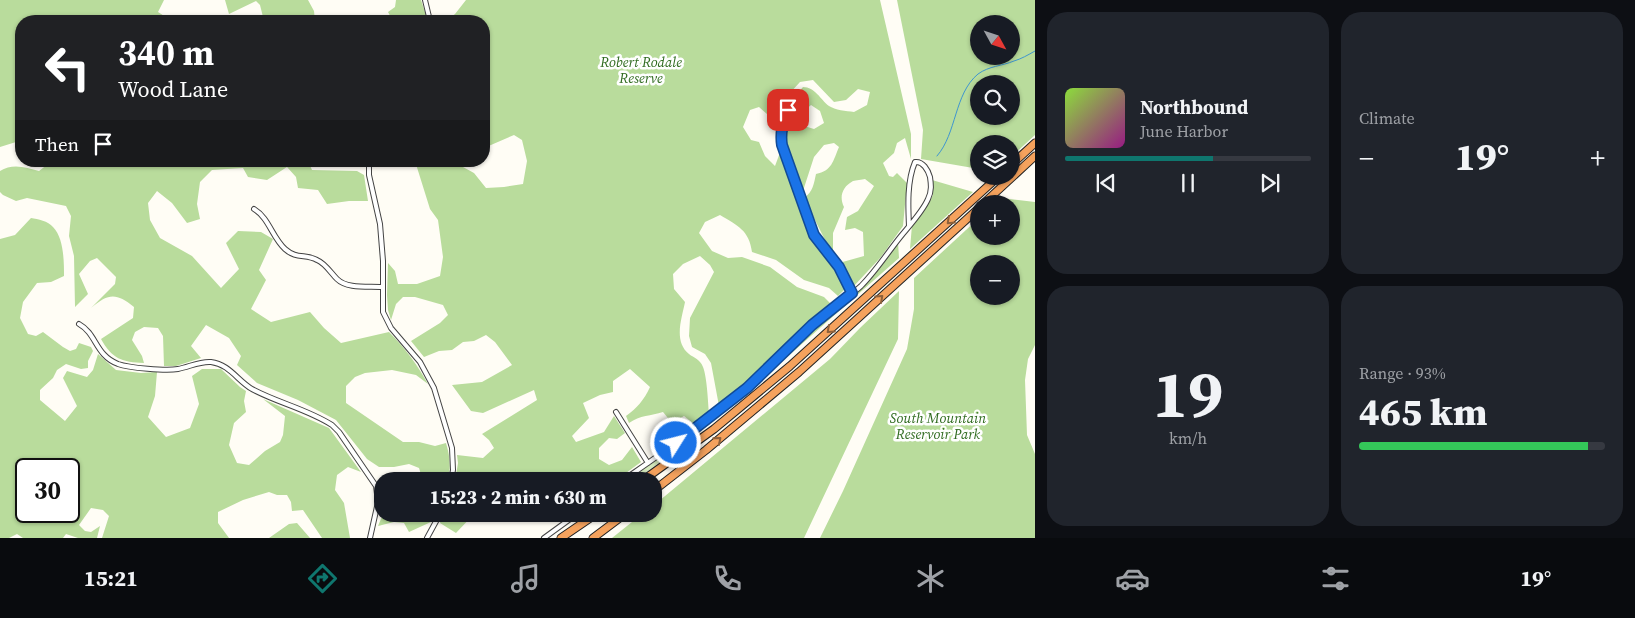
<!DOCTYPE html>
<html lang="en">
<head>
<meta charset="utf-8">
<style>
	:root { --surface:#171b24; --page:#20242c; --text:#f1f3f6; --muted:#9ea1a6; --line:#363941; --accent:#0f766e }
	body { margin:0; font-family:"Source Serif 4",serif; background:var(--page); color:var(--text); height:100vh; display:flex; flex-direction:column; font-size:19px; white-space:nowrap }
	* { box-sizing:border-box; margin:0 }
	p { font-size:16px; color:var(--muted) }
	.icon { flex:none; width:28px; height:28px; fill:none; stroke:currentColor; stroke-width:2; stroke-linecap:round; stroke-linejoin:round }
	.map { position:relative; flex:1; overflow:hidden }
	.side { display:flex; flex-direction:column; gap:12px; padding:12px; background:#0d0f14; width:600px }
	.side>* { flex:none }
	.hud { position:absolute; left:15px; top:15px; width:475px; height:152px; border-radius:20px; box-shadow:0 1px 4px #0004; background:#202124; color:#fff; overflow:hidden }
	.needle { width:32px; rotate:130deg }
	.controls { position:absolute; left:970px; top:15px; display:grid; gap:10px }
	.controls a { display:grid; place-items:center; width:50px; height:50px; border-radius:50%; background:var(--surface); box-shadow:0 1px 4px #0004; font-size:25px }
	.speed { position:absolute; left:15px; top:458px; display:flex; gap:10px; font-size:25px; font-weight:700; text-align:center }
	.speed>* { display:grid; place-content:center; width:65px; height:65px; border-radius:50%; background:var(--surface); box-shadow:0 1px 4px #0004; line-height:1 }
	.speed .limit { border:2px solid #111; border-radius:8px; background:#fff; color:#111 }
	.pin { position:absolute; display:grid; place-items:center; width:42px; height:42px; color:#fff; margin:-21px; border-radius:10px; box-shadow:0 2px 8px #0006 }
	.me { position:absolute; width:55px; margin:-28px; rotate:54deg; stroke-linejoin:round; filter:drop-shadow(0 0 4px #0008) }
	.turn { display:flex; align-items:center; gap:18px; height:105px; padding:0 20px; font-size:22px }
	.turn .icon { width:65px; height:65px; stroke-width:2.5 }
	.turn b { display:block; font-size:35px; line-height:42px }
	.then { display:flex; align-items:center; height:48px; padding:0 20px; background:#0003; gap:10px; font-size:19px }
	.big { font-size:38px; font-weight:800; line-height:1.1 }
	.side .card { flex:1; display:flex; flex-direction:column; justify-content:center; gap:8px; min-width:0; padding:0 18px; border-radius:20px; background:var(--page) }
	.side .dial { align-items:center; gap:0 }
	.dial b { font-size:65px; line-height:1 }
	.song { display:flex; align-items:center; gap:15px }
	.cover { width:60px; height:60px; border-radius:8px; background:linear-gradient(135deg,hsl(90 70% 55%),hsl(310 70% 35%)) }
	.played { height:5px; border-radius:2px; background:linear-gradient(90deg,var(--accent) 60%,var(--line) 60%) }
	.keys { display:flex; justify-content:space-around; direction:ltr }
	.heat { display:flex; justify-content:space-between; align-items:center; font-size:28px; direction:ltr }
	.charge { height:8px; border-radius:4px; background:linear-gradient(90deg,#34c759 93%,var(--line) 0) }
	.side .tiles { flex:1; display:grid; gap:12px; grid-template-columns:repeat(2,1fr) }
	.trip { position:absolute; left:374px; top:472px; width:288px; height:50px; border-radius:20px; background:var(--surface); box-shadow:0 1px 4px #0004; font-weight:800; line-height:50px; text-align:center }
	.tabs { display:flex; height:80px; justify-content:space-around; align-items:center; background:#090b0e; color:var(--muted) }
	.tabs .icon { width:35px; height:35px }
	.tabs .selected { color:var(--accent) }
	.tabs b { font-size:22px; color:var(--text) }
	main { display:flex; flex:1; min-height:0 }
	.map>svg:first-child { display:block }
	.green { fill:#d5ebbd }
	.forest { fill:#b9dc9c; fill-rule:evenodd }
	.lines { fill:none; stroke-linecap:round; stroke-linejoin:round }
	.stream { stroke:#3f96cf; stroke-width:1 }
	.minor-casing { stroke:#444; stroke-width:6 }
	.motorway-casing { stroke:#222; stroke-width:9 }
	.minor { stroke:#fff; stroke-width:4 }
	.motorway { stroke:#f5a25d; stroke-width:7 }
	.oneway { stroke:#8e613b }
	.route-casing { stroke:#114b97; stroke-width:12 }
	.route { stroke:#1a73e8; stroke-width:9 }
	.labels { text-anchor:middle; stroke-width:5; stroke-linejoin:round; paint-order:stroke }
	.park-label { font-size:14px; font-style:italic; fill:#2f6b1f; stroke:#fff }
</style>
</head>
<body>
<main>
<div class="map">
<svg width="1035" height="538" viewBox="0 0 1035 538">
	<rect width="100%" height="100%" fill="#fffdf5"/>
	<!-- green -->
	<path class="green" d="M729 404H734L686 443 634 481H627L710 420Z"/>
	<!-- forest -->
	<path class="forest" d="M0 0H164L158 12 172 21H21V142H16L0 147Z
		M225 0H308L314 11 315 21H264L260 5 256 1 229 14Z
		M396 0H421L428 21H393L388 12 395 7Z
		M466 0H880L911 134V159L905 138 897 143 894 153 883 163 889 176 893 177 897 173 907 183 903 226 881 257 853 287 839 263 864 256 863 232 855 228 845 230 847 217 858 211 874 186 865 179C862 180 856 180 853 181 842 187 839 197 844 207L833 233V256L804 198C813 192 814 183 816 174 832 171 833 161 839 147L834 143 824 145 814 157 802 194 783 140 784 128 789 113 800 117 801 125 814 129 824 123 820 111 811 105 803 112 790 109 795 96 803 87C815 87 820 99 829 106 835 110 846 111 854 112L867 105 870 92 858 89 846 100 834 102 813 80 800 82 789 94 780 123 768 124 767 114 759 107 750 110 743 127 751 140 759 142 765 156 775 166 781 150 811 236 846 288 838 296 829 288 804 280 776 260 752 252C749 230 738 226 720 215L705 222 699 233 712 251 728 258 742 257 770 267 797 287 824 297 831 304 719 406 711 363 705 354 692 347 689 336 690 318 714 272 710 265 700 256 683 264 673 274 674 289 685 302C682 318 673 341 689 354 694 358 700 359 703 367 707 377 708 401 709 413L694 424 684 416 672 423 663 412C651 416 640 415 629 423L626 416C637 408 644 400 650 387L630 369 613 381V392L600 395 583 403 589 418 572 436 576 442 604 432 614 416 625 433 617 439 609 438 599 448V459L609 465 622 460 632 447 641 462 615 481H557V479H538L534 481H455L458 463 457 455 483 458 494 448 489 440 482 434 537 400 534 390 483 413 471 411 452 385 482 382 512 365 495 342 486 335 474 341 463 342 452 350 439 351 424 357 411 341 440 323 448 315 443 305 415 297H403L396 304 391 320 388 310 387 295 388 263 395 271 398 284H417L440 276 443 257 438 220 430 209 415 161H452L474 173 486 188 504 187 523 184 527 161 522 140 514 135 484 148V21H446L455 14Z
		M897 0H1035V135L1011 157V144H979V169L921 159 923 130ZM979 24H1011V56H979ZM979 84H1011V116H979Z
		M52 161H308L312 170 357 171 364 175 368 201H349L327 204 318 190 298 188 296 177 287 167 267 180 248 177 243 168 212 170 200 182 197 204 200 219 187 223 172 203 157 191 148 203 150 220 160 238 192 256 221 288 239 269 226 243 238 231 261 232 273 239 259 270 266 280 251 309 271 322 310 312 324 328 341 343 389 332C405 348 417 364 428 384L416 375 392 370 365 373 355 377 346 386V403L403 442H419L435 446 446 443C450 456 451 468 448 481H423L419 468 409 464 394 467H379L367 459 336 420 298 400 257 383 237 365 241 356 229 338 206 325 191 346 201 358 176 366H164L163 336 158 328 144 327 135 332 132 340 142 356 144 363C122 362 112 359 101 339L133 318 134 307C116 293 109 293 91 308L115 284 116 277 97 258 90 261 79 274 88 294 75 307 74 256 69 236 71 216 66 206 27 198 16 201 3 195 0 192V171C12 163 26 167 39 171Z
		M932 180 973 192 910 249 912 225 927 205 933 195Z
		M1001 198 1035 202V345L1028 359 1025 380 1027 435 1035 454V538H820L843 491 907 349 914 309V278L979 218V236H1011V204H995ZM979 264H1011V296H979Z
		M31 218C38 219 48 221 53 227 64 238 64 262 64 276L51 282 37 283 23 302 20 318 28 334 36 336 43 332 63 347 70 351 76 349 79 343 91 347 93 351 88 361V368L81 369 66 364 57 370 53 378 40 390V400L65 421 77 406 63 378 67 371 87 377 93 370 98 354 116 370 141 373 157 372 155 396 148 417 166 437 190 428 199 404 192 376 202 369H221L240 387 246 391 244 401 246 412 234 423 229 445 237 463 249 465 265 451 280 442 283 435 285 416 263 399 329 428 361 472 348 467 337 475 335 490 344 503 350 538H322L303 510 292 511 291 502 287 495H277L269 492 243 500 218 512V523L229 538H102L109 516 103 510 91 508 79 525 85 531 91 532 100 526 97 538H78L66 534 63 538H23L17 534 9 538H0V239L15 235ZM26 469H69V511H26Z
		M898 242 899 258 734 404H729L828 313 857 291Z
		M899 291 898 339 804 538H612L642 514H652L653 506 830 359 861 327Z
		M383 514H435L431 522 409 532 404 523 394 522 378 526Z
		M443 514H474L456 533 440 523Z
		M297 523 310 538H269L289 524Z"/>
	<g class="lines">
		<!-- stream -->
		<path class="stream" d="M937 156C957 133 954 94 978 74 989 66 1002 66 1014 61 1021 59 1028 55 1035 51"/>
		<!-- minor casing -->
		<g class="minor-casing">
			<path id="minor" d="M425 0 430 21
				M788 110C783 122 780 132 782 145L814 235 839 267 852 293
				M369 161V175L380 224 383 261V312L391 328 420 362 434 388 452 448 453 470 451 481
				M254 209C269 218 272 237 285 249 296 259 306 254 317 260 325 263 331 273 337 279 347 289 368 286 382 287
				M79 324C97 334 95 355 118 364 129 368 166 371 178 369 189 367 200 361 211 362 229 364 238 381 252 389 278 403 307 409 332 425L339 432 376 486 378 502 370 538
				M616 412 648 463
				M622 481C665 451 708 422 747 387 770 367 791 345 813 324 828 311 846 300 861 286 876 271 888 252 901 236 910 225 923 211 928 199 932 191 931 184 930 177 928 170 923 161 915 162 907 181 908 205 909 226
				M427 538 440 514
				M544 538 577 514"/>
		</g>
		<!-- motorway casing -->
		<g class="motorway-casing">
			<path id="motorway" d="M1011 165 1035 143
				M983 204 1035 156
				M642 481 714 429 790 366 999 176
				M652 492 706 450 799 372 979 208
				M561 538 596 514
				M593 538 625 514"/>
		</g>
		<!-- minor -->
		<use href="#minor" class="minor"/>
		<!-- motorway -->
		<use href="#motorway" class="motorway"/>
	</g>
	<!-- one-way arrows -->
	<defs><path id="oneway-chevron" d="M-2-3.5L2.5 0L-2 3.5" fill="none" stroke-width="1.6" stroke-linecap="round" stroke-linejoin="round" transform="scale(1.25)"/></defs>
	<g class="oneway">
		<use href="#oneway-chevron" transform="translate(950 221) rotate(137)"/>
		<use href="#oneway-chevron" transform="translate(880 298) rotate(-42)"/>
		<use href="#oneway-chevron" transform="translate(830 330) rotate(138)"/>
		<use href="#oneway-chevron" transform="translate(718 440) rotate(-40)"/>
	</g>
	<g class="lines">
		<!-- route casing -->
		<g class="route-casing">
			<path id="route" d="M676 443 747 388 812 325 852 293 839 267 814 235 782 145C780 132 783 123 788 110"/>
		</g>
		<!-- route -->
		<use href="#route" class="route"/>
	</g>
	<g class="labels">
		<!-- park labels -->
		<g class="park-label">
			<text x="641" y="67">Robert Rodale<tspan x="641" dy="16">Reserve</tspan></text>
			<text x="938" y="423">South Mountain<tspan x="938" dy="16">Reservoir Park</tspan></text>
		</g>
	</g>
</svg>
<div class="controls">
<a><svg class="needle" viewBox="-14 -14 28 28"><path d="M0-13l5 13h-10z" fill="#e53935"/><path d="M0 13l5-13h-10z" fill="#9ea1a6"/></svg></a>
<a><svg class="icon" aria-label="search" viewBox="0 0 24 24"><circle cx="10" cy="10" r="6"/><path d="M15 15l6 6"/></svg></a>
<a><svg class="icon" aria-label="layers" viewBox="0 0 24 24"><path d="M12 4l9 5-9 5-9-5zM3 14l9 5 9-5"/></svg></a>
<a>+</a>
<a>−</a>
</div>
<div class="speed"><div class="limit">30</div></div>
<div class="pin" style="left:788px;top:110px;background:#d93025"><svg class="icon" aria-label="arrive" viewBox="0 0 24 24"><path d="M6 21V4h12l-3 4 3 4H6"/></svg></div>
<svg class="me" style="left:676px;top:443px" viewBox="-20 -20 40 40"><circle r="17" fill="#1a73e8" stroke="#fff" stroke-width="3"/><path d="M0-11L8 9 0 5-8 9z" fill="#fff"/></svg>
<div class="trip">15:23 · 2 min · 630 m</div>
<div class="hud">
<div class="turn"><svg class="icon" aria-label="left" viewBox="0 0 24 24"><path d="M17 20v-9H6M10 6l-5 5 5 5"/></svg><div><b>340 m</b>Wood Lane</div></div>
<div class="then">Then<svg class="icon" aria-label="arrive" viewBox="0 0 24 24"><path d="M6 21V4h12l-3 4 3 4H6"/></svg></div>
</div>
</div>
<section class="side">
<div class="tiles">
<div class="card">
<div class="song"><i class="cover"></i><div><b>Northbound</b><p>June Harbor</p></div></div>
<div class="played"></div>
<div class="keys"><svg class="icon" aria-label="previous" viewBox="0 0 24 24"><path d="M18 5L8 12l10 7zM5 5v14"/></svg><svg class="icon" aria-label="pause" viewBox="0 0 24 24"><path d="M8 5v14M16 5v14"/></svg><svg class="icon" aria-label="next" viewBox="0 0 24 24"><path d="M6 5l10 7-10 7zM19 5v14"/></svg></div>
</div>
<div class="card"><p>Climate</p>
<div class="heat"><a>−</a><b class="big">19°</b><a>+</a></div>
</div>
<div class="card dial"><b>19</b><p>km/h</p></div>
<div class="card"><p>Range · 93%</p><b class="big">465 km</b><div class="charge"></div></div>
</div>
</section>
</main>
<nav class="tabs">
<b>15:21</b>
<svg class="icon selected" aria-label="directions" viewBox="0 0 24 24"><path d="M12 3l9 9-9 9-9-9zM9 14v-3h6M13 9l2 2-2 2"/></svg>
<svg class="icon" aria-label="music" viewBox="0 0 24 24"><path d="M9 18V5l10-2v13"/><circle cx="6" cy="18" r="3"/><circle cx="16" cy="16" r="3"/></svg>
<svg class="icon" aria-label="phone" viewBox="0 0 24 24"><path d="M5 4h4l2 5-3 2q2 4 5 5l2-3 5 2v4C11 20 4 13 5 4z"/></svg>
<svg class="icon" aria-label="climate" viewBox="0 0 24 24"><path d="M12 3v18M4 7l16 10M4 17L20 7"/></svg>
<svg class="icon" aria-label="car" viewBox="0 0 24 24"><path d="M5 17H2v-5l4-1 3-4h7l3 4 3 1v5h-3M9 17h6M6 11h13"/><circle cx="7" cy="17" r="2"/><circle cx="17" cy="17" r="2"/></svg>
<svg class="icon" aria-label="filters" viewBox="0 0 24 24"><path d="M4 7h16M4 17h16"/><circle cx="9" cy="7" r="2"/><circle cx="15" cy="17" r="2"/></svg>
<b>19°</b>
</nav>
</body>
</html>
